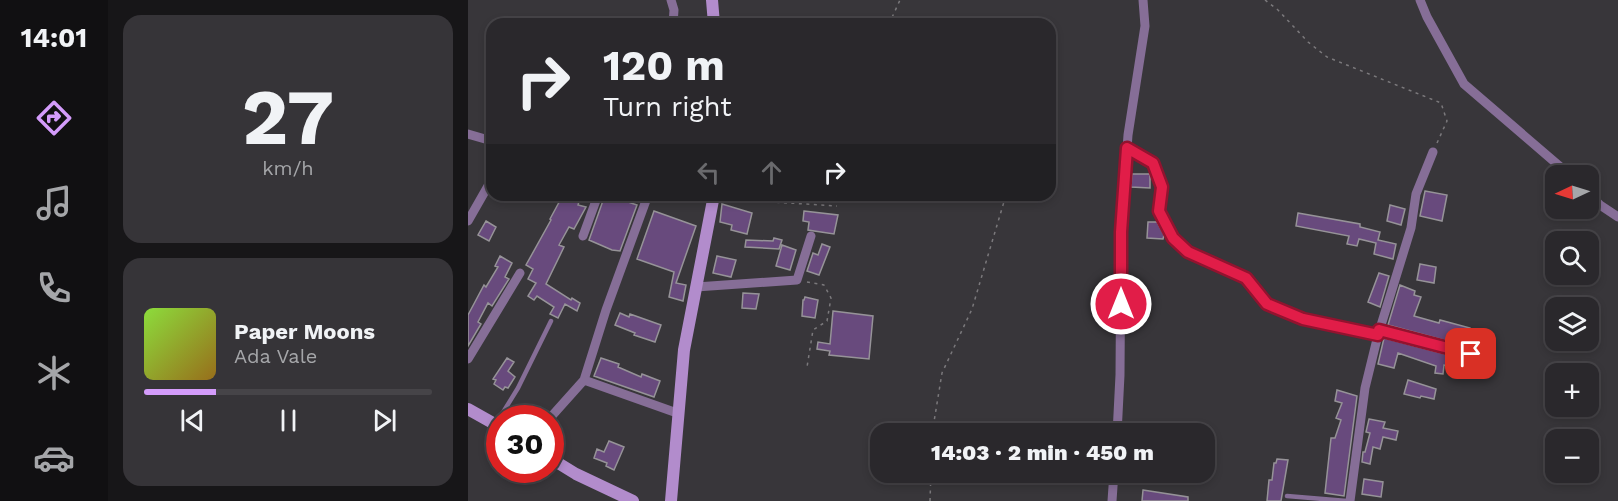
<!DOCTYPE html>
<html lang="en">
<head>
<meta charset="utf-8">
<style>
	:root { --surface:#2a282c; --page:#363438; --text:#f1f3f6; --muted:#a5a6a9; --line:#464448; --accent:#d49cfb }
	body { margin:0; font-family:"Work Sans",sans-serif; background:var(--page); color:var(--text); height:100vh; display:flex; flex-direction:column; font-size:22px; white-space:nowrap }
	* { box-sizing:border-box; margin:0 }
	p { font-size:20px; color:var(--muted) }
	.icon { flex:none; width:33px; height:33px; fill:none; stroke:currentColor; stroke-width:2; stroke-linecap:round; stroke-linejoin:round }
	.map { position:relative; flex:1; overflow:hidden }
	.drawer { display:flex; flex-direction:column; gap:15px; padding:15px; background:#171618; width:360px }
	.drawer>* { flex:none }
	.banner { position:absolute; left:18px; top:18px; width:570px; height:183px; border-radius:18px; box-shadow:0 3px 9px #0003,0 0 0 2px var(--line); background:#2a282c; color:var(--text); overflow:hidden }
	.needle { width:39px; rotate:266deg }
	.controls { position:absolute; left:1077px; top:165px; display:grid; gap:12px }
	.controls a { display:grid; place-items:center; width:54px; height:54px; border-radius:12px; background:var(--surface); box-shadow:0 3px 9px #0003,0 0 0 2px var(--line); font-size:30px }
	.speed { position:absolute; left:18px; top:405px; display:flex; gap:12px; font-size:30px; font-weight:700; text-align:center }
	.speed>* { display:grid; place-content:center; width:78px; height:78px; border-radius:50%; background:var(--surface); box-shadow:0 3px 9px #0003,0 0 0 2px var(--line); line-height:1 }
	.speed .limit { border:9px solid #d22; background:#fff; color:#111 }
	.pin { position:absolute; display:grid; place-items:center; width:51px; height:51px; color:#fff; margin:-26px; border-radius:12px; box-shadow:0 3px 9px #0006 }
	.me { position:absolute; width:66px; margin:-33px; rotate:0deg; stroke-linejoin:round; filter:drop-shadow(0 0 4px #0008) }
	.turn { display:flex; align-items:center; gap:21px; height:126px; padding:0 18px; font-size:27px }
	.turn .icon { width:78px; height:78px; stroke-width:2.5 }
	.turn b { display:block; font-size:42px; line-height:51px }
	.lanes { display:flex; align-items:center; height:57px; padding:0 18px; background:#0003; justify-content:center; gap:30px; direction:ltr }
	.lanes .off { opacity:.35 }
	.drawer .widget { flex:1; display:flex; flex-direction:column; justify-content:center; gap:9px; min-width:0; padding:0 21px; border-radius:18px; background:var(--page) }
	.drawer .dial { align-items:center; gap:0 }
	.dial b { font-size:78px; line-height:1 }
	.song { display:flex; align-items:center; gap:18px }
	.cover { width:72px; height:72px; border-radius:9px; background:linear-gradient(135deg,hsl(90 70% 55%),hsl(40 70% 35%)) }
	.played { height:6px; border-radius:3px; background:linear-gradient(90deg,var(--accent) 25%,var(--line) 25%) }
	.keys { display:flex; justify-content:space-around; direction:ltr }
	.trip { position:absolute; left:402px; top:423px; width:345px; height:60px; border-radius:18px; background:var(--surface); box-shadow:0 3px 9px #0003,0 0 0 2px var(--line); font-weight:800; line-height:60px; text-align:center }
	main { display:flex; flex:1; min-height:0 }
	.tabs { display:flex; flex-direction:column; width:108px; justify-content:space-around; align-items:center; background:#111012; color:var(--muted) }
	.tabs .icon { width:42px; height:42px }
	.tabs .selected { color:var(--accent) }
	.tabs b { font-size:27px; color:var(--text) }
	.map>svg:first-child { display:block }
	.building { fill:#684a7d; stroke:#969398; stroke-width:1.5 }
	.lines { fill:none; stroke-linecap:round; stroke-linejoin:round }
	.path { stroke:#7b797c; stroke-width:1.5; stroke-dasharray:3 4.5; stroke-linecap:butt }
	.lane { stroke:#866e97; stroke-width:4.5 }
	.street { stroke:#866e97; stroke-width:9 }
	.secondary { stroke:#b28ccc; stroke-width:12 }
	.route-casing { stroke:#92132f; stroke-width:15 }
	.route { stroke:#e11d48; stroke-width:10 }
</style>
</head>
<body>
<main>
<nav class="tabs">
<b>14:01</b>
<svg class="icon selected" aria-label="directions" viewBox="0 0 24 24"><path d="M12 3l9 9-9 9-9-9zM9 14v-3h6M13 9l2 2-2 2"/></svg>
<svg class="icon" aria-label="music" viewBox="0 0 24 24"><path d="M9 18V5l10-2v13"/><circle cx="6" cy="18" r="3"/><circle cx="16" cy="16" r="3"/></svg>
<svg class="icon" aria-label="phone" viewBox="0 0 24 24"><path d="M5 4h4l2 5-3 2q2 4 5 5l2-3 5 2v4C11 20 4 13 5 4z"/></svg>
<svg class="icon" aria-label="climate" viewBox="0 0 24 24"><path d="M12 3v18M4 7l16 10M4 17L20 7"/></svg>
<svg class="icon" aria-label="car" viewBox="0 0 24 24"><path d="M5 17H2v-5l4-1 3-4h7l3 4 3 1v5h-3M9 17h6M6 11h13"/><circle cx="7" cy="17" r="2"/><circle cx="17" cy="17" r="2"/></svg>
</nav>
<section class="drawer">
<div class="widget dial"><b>27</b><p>km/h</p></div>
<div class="widget">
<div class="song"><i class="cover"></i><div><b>Paper Moons</b><p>Ada Vale</p></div></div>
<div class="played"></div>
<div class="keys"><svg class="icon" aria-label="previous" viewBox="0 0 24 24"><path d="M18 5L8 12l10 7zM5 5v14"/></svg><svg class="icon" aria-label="pause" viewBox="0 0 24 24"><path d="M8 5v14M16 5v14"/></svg><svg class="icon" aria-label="next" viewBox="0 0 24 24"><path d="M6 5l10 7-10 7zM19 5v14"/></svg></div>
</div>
</section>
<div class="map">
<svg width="1150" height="501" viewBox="0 0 1150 501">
	<rect width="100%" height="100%" fill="#38363a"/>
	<!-- building -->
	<path class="building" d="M664 174H682V188L663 187Z
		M957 191 979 195 974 221 952 216Z
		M95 195H113L110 205 118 207 106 229 101 227 91 245 96 247 78 284 103 300 104 298 112 303 109 311 97 304 90 318 82 314 86 307 69 296 66 300 60 296 68 283 60 279 65 269 58 265 83 220 82 219Z
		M137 195H152L151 199 169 205 152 251 144 250 121 240Z
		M254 204 284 213 279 234 263 230 264 225 252 222Z
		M922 205 937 209 933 225 919 221Z
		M186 211 228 226 208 283 218 285 215 301 201 297 206 272 169 259Z
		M336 211 370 215 366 234 340 230 341 222 335 221Z
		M830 213 892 224V227L912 232 910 240 928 244 925 259 906 254 908 243 891 239 889 246 879 244 881 236 828 226Z
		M18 221 28 227 21 241 10 235Z
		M680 222H689L696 235 695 239 679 238Z
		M306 238 314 240 311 249 277 247 278 240 305 241Z
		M354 244 362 247 351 275 339 271 345 253 350 255Z
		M314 245 328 250 322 270 308 266Z
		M32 256 44 263 37 277 41 279 24 306 20 303 10 322 13 324 0 346V315L16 285 18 287 30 267 27 266Z
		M249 256 268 260 263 277 245 273Z
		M952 264 968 267 966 283 949 280Z
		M911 273 921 276 912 307 900 302Z
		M932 285 947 291 946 295 953 297 946 316 971 323 972 320 1002 328 998 346 920 325Z
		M275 293 291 294 288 309 274 308Z
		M337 297 350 300 347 318 334 316 335 300H336Z
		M365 311 405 316 401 359 361 355 362 351 349 349 350 342 362 344Z
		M152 313 161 317 162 314 193 325 187 342 166 335 167 333 147 325Z
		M916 338 992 358 990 367 976 365 975 374 967 373 968 366 930 353 926 368 910 364Z
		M39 358 46 362 40 371 47 377 40 388 37 387 35 390 26 384 28 380 25 379Z
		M133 358 151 364 150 367 173 377 174 374 192 381 186 397 126 376Z
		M940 380 968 389 966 399 953 396 952 398 936 394Z
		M869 390 889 396 876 496 857 493 863 438H867L873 420 868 418 874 403 867 401Z
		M901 419 917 422 915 428 930 431 928 440 915 437 912 449 905 447 902 464 894 462 895 452H897L902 433 898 432Z
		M141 441 156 447 146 470 138 466 139 463 126 458 129 449 136 452Z
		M809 459 820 460 813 501H799L801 480H804L806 463H808Z
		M896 479 915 482 913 497 894 494Z
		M675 490 720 497V501H674Z"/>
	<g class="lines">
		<!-- path -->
		<path class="path" d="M797 0 810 10 840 42 859 57 973 103 979 121 969 143
			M421 24 432 0
			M256 199 369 206
			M339 282 356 285 363 298 359 321 345 330 339 367
			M464 434 474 373 504 309 538 195
			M462 501 463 472"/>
		<!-- lane -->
		<path class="lane" d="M29 422 50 388 83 321
			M819 496 879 501"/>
		<!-- street -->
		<path class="street" d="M203 0 206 10 205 24
			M952 0 959 17 996 84 1103 176
			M0 134 24 141
			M659 148 685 163 694 187 691 211 705 238 720 252 778 278 799 304 835 319 910 335
			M1120 193 1132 205 1150 217
			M0 221 24 179
			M115 236 130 195
			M228 287 329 280 343 236
			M911 330 1003 354
			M0 359 52 273
			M116 380 209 413
			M82 418 116 380 138 310 180 195
			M649 434 652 375 653 232 660 135 677 26 675 0
			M644 501 646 472
			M882 501 897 388 910 335 943 228 948 194 965 152"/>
		<!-- secondary -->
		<path class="secondary" d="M244 0 246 24
			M0 409 32 427
			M82 458 108 474 165 501
			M203 501 216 350 246 195"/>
	</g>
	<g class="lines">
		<!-- route casing -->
		<g class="route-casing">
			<path id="route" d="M653 304V232L659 148 685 163 694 187 691 211 705 238 720 252 778 278 799 304 835 319 910 335 911 330 1003 354"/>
		</g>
		<!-- route -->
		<use href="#route" class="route"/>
	</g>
</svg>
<div class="controls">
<a><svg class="needle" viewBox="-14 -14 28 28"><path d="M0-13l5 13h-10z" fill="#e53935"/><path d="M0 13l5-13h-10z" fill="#a5a6a9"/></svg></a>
<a><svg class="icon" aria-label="search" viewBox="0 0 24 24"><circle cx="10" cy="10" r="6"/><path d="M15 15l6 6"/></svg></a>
<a><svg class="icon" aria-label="layers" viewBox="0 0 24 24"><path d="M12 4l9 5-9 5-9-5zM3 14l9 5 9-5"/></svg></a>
<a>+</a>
<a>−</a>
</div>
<div class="speed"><div class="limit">30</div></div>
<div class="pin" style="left:1003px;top:354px;background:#d93025"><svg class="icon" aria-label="arrive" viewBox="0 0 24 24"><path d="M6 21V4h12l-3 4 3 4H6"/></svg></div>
<svg class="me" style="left:653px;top:304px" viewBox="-20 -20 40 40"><circle r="17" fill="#e11d48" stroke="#fff" stroke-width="3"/><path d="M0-11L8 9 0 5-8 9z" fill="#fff"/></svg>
<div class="trip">14:03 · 2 min · 450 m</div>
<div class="banner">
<div class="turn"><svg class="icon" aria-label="right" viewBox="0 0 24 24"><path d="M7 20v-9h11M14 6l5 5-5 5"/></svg><div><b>120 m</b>Turn right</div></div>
<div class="lanes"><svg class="icon off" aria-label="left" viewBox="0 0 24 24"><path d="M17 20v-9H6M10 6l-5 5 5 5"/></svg><svg class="icon off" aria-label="ahead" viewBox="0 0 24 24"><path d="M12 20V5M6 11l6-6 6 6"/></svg><svg class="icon" aria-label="right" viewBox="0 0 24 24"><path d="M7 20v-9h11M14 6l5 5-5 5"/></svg></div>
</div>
</div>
</main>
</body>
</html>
